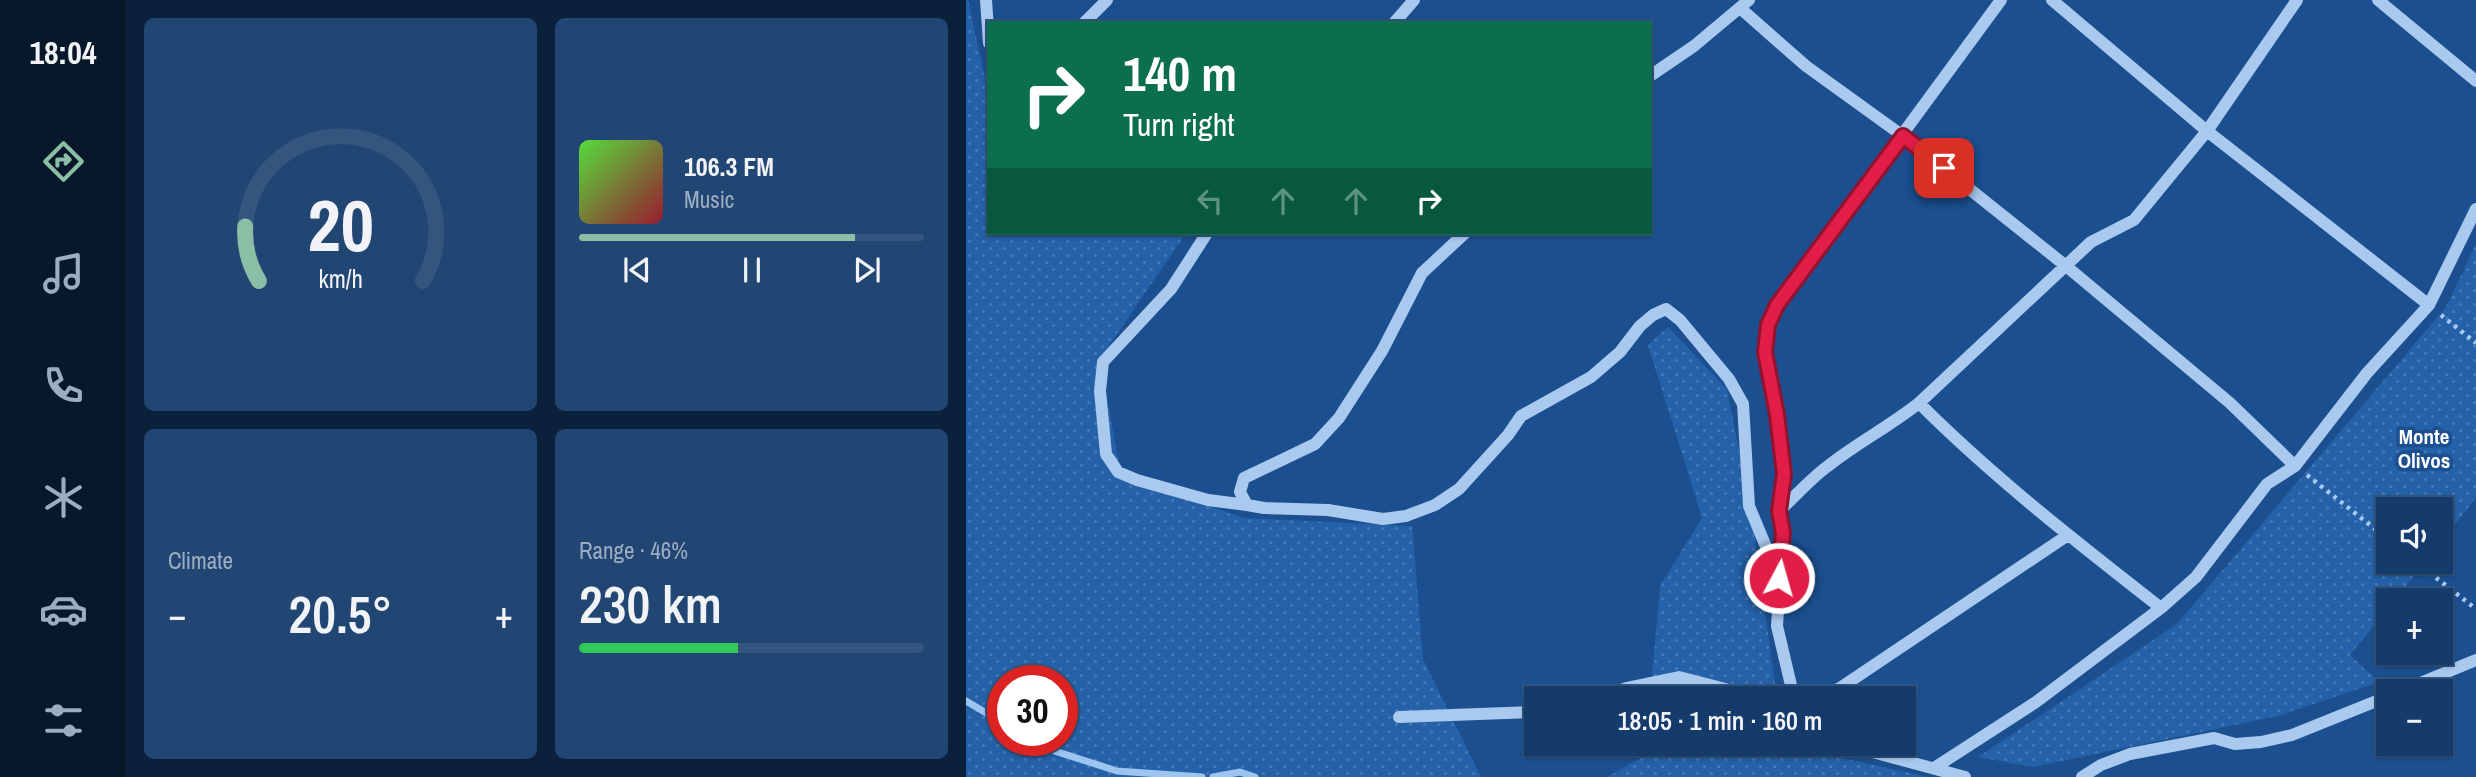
<!DOCTYPE html>
<html lang="en">
<head>
<meta charset="utf-8">
<style>
	:root { --surface:#143b6b; --page:#214673; --text:#f1f3f6; --muted:#9dadc1; --line:#33557e; --accent:#8abfa5 }
	body { margin:0; font-family:"Archivo Narrow",sans-serif; background:var(--page); color:var(--text); height:100vh; display:flex; flex-direction:column; font-size:26px; white-space:nowrap }
	* { box-sizing:border-box; margin:0 }
	p { font-size:23px; color:var(--muted) }
	.icon { flex:none; width:38px; height:38px; fill:none; stroke:currentColor; stroke-width:2; stroke-linecap:round; stroke-linejoin:round }
	.map { position:relative; flex:1; overflow:hidden }
	.sheet { display:flex; flex-direction:column; gap:18px; padding:18px; background:#0b203b; width:840px }
	.sheet>* { flex:none }
	.guide { position:absolute; left:21px; top:21px; width:665px; height:214px; border-radius:0px; box-shadow:0 2px 5px #0004,0 0 0 2px var(--line); background:#0b6e4f; color:#fff; overflow:hidden }
	.buttons { position:absolute; left:1410px; top:497px; display:grid; gap:14px }
	.buttons a { display:grid; place-items:center; width:77px; height:77px; border-radius:0px; background:var(--surface); box-shadow:0 2px 5px #0004,0 0 0 2px var(--line); font-size:35px }
	.speed { position:absolute; left:21px; top:665px; display:flex; gap:14px; font-size:35px; font-weight:700; text-align:center }
	.speed>* { display:grid; place-content:center; width:91px; height:91px; border-radius:50%; background:var(--surface); box-shadow:0 2px 5px #0004,0 0 0 2px var(--line); line-height:1 }
	.speed .limit { border:10px solid #d22; background:#fff; color:#111 }
	.pin { position:absolute; display:grid; place-items:center; width:60px; height:60px; color:#fff; margin:-30px; border-radius:14px; box-shadow:0 4px 10px #0006 }
	.me { position:absolute; width:77px; margin:-38px; rotate:6deg; stroke-linejoin:round; filter:drop-shadow(0 0 5px #0008) }
	.turn { display:flex; align-items:center; gap:24px; height:147px; padding:0 21px; font-size:32px }
	.turn .icon { width:91px; height:91px; stroke-width:2.5 }
	.turn b { display:block; font-size:49px; line-height:60px }
	.lanes { display:flex; align-items:center; height:66px; padding:0 21px; background:#0003; justify-content:center; gap:35px; direction:ltr }
	.lanes .off { opacity:.35 }
	.big { font-size:52px; font-weight:600; line-height:1.1 }
	.sheet .card { flex:1; display:flex; flex-direction:column; justify-content:center; gap:10px; min-width:0; padding:0 24px; border-radius:10px; background:var(--page) }
	.sheet .dial { align-items:center; gap:0 }
	.dial svg { height:182px; overflow:visible; fill:none; stroke:var(--line); stroke-width:7; stroke-linecap:round; text-anchor:middle }
	.dial text { fill:var(--text); stroke:none }
	.song { display:flex; align-items:center; gap:21px }
	.cover { width:84px; height:84px; border-radius:10px; background:linear-gradient(135deg,hsl(110 70% 55%),hsl(350 70% 35%)) }
	.played { height:7px; border-radius:4px; background:linear-gradient(90deg,var(--accent) 80%,var(--line) 80%) }
	.keys { display:flex; justify-content:space-around; direction:ltr }
	.heat { display:flex; justify-content:space-between; align-items:center; font-size:38px; direction:ltr }
	.charge { height:10px; border-radius:5px; background:linear-gradient(90deg,#34c759 46%,var(--line) 0) }
	.sheet .tiles { flex:1; display:grid; gap:18px; grid-template-columns:repeat(2,1fr) }
	.trip { position:absolute; left:558px; top:686px; width:392px; height:70px; border-radius:0px; background:var(--surface); box-shadow:0 2px 5px #0004,0 0 0 2px var(--line); font-weight:600; line-height:70px; text-align:center }
	main { display:flex; flex:1; min-height:0 }
	.menu { display:flex; flex-direction:column; width:126px; justify-content:space-around; align-items:center; background:#08182b; color:var(--muted) }
	.menu .icon { width:49px; height:49px }
	.menu .current { color:var(--accent) }
	.menu b { font-size:32px; color:var(--text) }
	.map>svg:first-child { display:block }
	.grass { fill:url(#grass-dots); fill-rule:evenodd }
	.lines { fill:none; stroke-linecap:round; stroke-linejoin:round }
	.stream { stroke:#9cc4f0; stroke-width:7 }
	.path { stroke:#a9c9ee; stroke-width:4.5; stroke-dasharray:3.5 5; stroke-linecap:butt }
	.minor { stroke:#a9c9ee; stroke-width:12 }
	.route-casing { stroke:#92132f; stroke-width:18 }
	.route { stroke:#e11d48; stroke-width:12 }
	.labels { text-anchor:middle; stroke-width:7; stroke-linejoin:round; paint-order:stroke }
	.neighbourhood-label { font-size:21px; font-weight:bold; fill:#fff; stroke:#1b4f8f }
</style>
</head>
<body>
<main>
<nav class="menu">
<b>18:04</b>
<svg class="icon current" aria-label="directions" viewBox="0 0 24 24"><path d="M12 3l9 9-9 9-9-9zM9 14v-3h6M13 9l2 2-2 2"/></svg>
<svg class="icon" aria-label="music" viewBox="0 0 24 24"><path d="M9 18V5l10-2v13"/><circle cx="6" cy="18" r="3"/><circle cx="16" cy="16" r="3"/></svg>
<svg class="icon" aria-label="phone" viewBox="0 0 24 24"><path d="M5 4h4l2 5-3 2q2 4 5 5l2-3 5 2v4C11 20 4 13 5 4z"/></svg>
<svg class="icon" aria-label="climate" viewBox="0 0 24 24"><path d="M12 3v18M4 7l16 10M4 17L20 7"/></svg>
<svg class="icon" aria-label="car" viewBox="0 0 24 24"><path d="M5 17H2v-5l4-1 3-4h7l3 4 3 1v5h-3M9 17h6M6 11h13"/><circle cx="7" cy="17" r="2"/><circle cx="17" cy="17" r="2"/></svg>
<svg class="icon" aria-label="filters" viewBox="0 0 24 24"><path d="M4 7h16M4 17h16"/><circle cx="9" cy="7" r="2"/><circle cx="15" cy="17" r="2"/></svg>
</nav>
<section class="sheet">
<div class="tiles">
<div class="card dial"><svg viewBox="0 0 100 80">
<path d="M14 69A42 42 0 1 1 86 69"/>
<path d="M14 69A42 42 0 0 1 8 45" stroke="#8abfa5"/>
<text x="50" y="56" font-size="32" font-weight="700">20</text>
<text x="50" y="72" font-size="11">km/h</text>
</svg></div>
<div class="card">
<div class="song"><i class="cover"></i><div><b>106.3 FM</b><p>Music</p></div></div>
<div class="played"></div>
<div class="keys"><svg class="icon" aria-label="previous" viewBox="0 0 24 24"><path d="M18 5L8 12l10 7zM5 5v14"/></svg><svg class="icon" aria-label="pause" viewBox="0 0 24 24"><path d="M8 5v14M16 5v14"/></svg><svg class="icon" aria-label="next" viewBox="0 0 24 24"><path d="M6 5l10 7-10 7zM19 5v14"/></svg></div>
</div>
<div class="card"><p>Climate</p>
<div class="heat"><a>−</a><b class="big">20.5°</b><a>+</a></div>
</div>
<div class="card"><p>Range · 46%</p><b class="big">230 km</b><div class="charge"></div></div>
</div>
</section>
<div class="map">
<svg width="1510" height="777" viewBox="0 0 1510 777">
	<defs>
		<pattern id="grass-dots" width="8" height="8" patternUnits="userSpaceOnUse" patternTransform="scale(1.75)"><rect width="8" height="8" fill="#2461a8"/><path d="M2 2h.1M6 6h.1" fill="none" stroke="#4579b5" stroke-width="1.8" stroke-linecap="round"/></pattern>
	</defs>
	<rect width="100%" height="100%" fill="#1b4f8f"/>
	<!-- grass -->
	<path class="grass" d="M0 0H2L19 79 23 83V233H220L134 359 155 475 278 518 446 526 457 659 515 777H0ZM37 681H96V740H37Z
		M1510 244V498L1475 542V509H1423V562H1459L1428 600H1423V607L1384 655 1413 682 1312 716 1067 767 1012 757 1211 624 1480 307Z
		M702 327 761 389 785 511 811 698H684L694 586 736 518 682 345Z
		M681 744H850L862 755 963 777H641L680 755Z"/>
	<g class="lines">
		<!-- stream -->
		<path class="stream" d="M0 701 37 723
			M64 740 70 745 151 771 236 777
			M247 777 274 772 289 777"/>
		<!-- path -->
		<path class="path" d="M1475 315 1510 343
			M1341 475 1423 540
			M1450 562 1510 609"/>
		<!-- minor -->
		<path class="minor" d="M20 0 23 43
			M1086 0 1241 131 1463 305
			M1412 0 1510 81
			M774 8 840 66 937 136 1100 266 1264 403 1329 466
			M118 23 141 0
			M428 23 448 0
			M684 76 728 46 783 0
			M241 233 205 289 137 362 134 391 140 454 152 472 171 480 242 500 281 505
			M499 233 456 273 416 351 373 418 349 444 278 478 274 492 281 505 298 508 362 510 417 519 440 516 469 505 493 489 542 435 555 416 625 377 654 352 674 326 687 315 700 309 714 320 763 379 777 404 783 506 813 578
			M953 403C1028 478 1112 543 1195 608
			M813 511 818 474 811 415 799 352 802 325 811 305 1035 0
			M1435 691 1510 660
			M636 698 660 688 713 677 794 698
			M828 698 811 626 817 533 813 511C829 497 844 479 862 466 891 443 924 426 953 403L1125 242 1168 220 1241 131 1331 0
			M850 698 874 688 1102 535
			M433 717 570 712
			M877 744 999 777
			M968 768 1070 702 1195 608 1230 577 1301 484 1329 466 1401 373 1463 305 1510 209
			M1116 777 1135 765 1164 754 1248 738 1269 744 1295 742 1326 735 1423 696"/>
	</g>
	<g class="lines">
		<!-- route casing -->
		<g class="route-casing">
			<path id="route" d="M813 578 817 533 813 511 818 474 811 415 799 352 802 325 811 305 937 136 978 168"/>
		</g>
		<!-- route -->
		<use href="#route" class="route"/>
	</g>
	<g class="labels">
		<!-- neighbourhood labels -->
		<g class="neighbourhood-label">
			<text x="1458" y="444">Monte<tspan x="1458" dy="24">Olivos</tspan></text>
		</g>
	</g>
</svg>
<div class="buttons">
<a><svg class="icon" aria-label="sound" viewBox="0 0 24 24"><path d="M4 9h4l5-4v14l-5-4H4zM17 9q2 3 0 6"/></svg></a>
<a>+</a>
<a>−</a>
</div>
<div class="speed"><div class="limit">30</div></div>
<div class="pin" style="left:978px;top:168px;background:#d93025"><svg class="icon" aria-label="arrive" viewBox="0 0 24 24"><path d="M6 21V4h12l-3 4 3 4H6"/></svg></div>
<svg class="me" style="left:813px;top:578px" viewBox="-20 -20 40 40"><circle r="17" fill="#e11d48" stroke="#fff" stroke-width="3"/><path d="M0-11L8 9 0 5-8 9z" fill="#fff"/></svg>
<div class="trip">18:05 · 1 min · 160 m</div>
<div class="guide">
<div class="turn"><svg class="icon" aria-label="right" viewBox="0 0 24 24"><path d="M7 20v-9h11M14 6l5 5-5 5"/></svg><div><b>140 m</b>Turn right</div></div>
<div class="lanes"><svg class="icon off" aria-label="left" viewBox="0 0 24 24"><path d="M17 20v-9H6M10 6l-5 5 5 5"/></svg><svg class="icon off" aria-label="ahead" viewBox="0 0 24 24"><path d="M12 20V5M6 11l6-6 6 6"/></svg><svg class="icon off" aria-label="ahead" viewBox="0 0 24 24"><path d="M12 20V5M6 11l6-6 6 6"/></svg><svg class="icon" aria-label="right" viewBox="0 0 24 24"><path d="M7 20v-9h11M14 6l5 5-5 5"/></svg></div>
</div>
</div>
</main>
</body>
</html>
